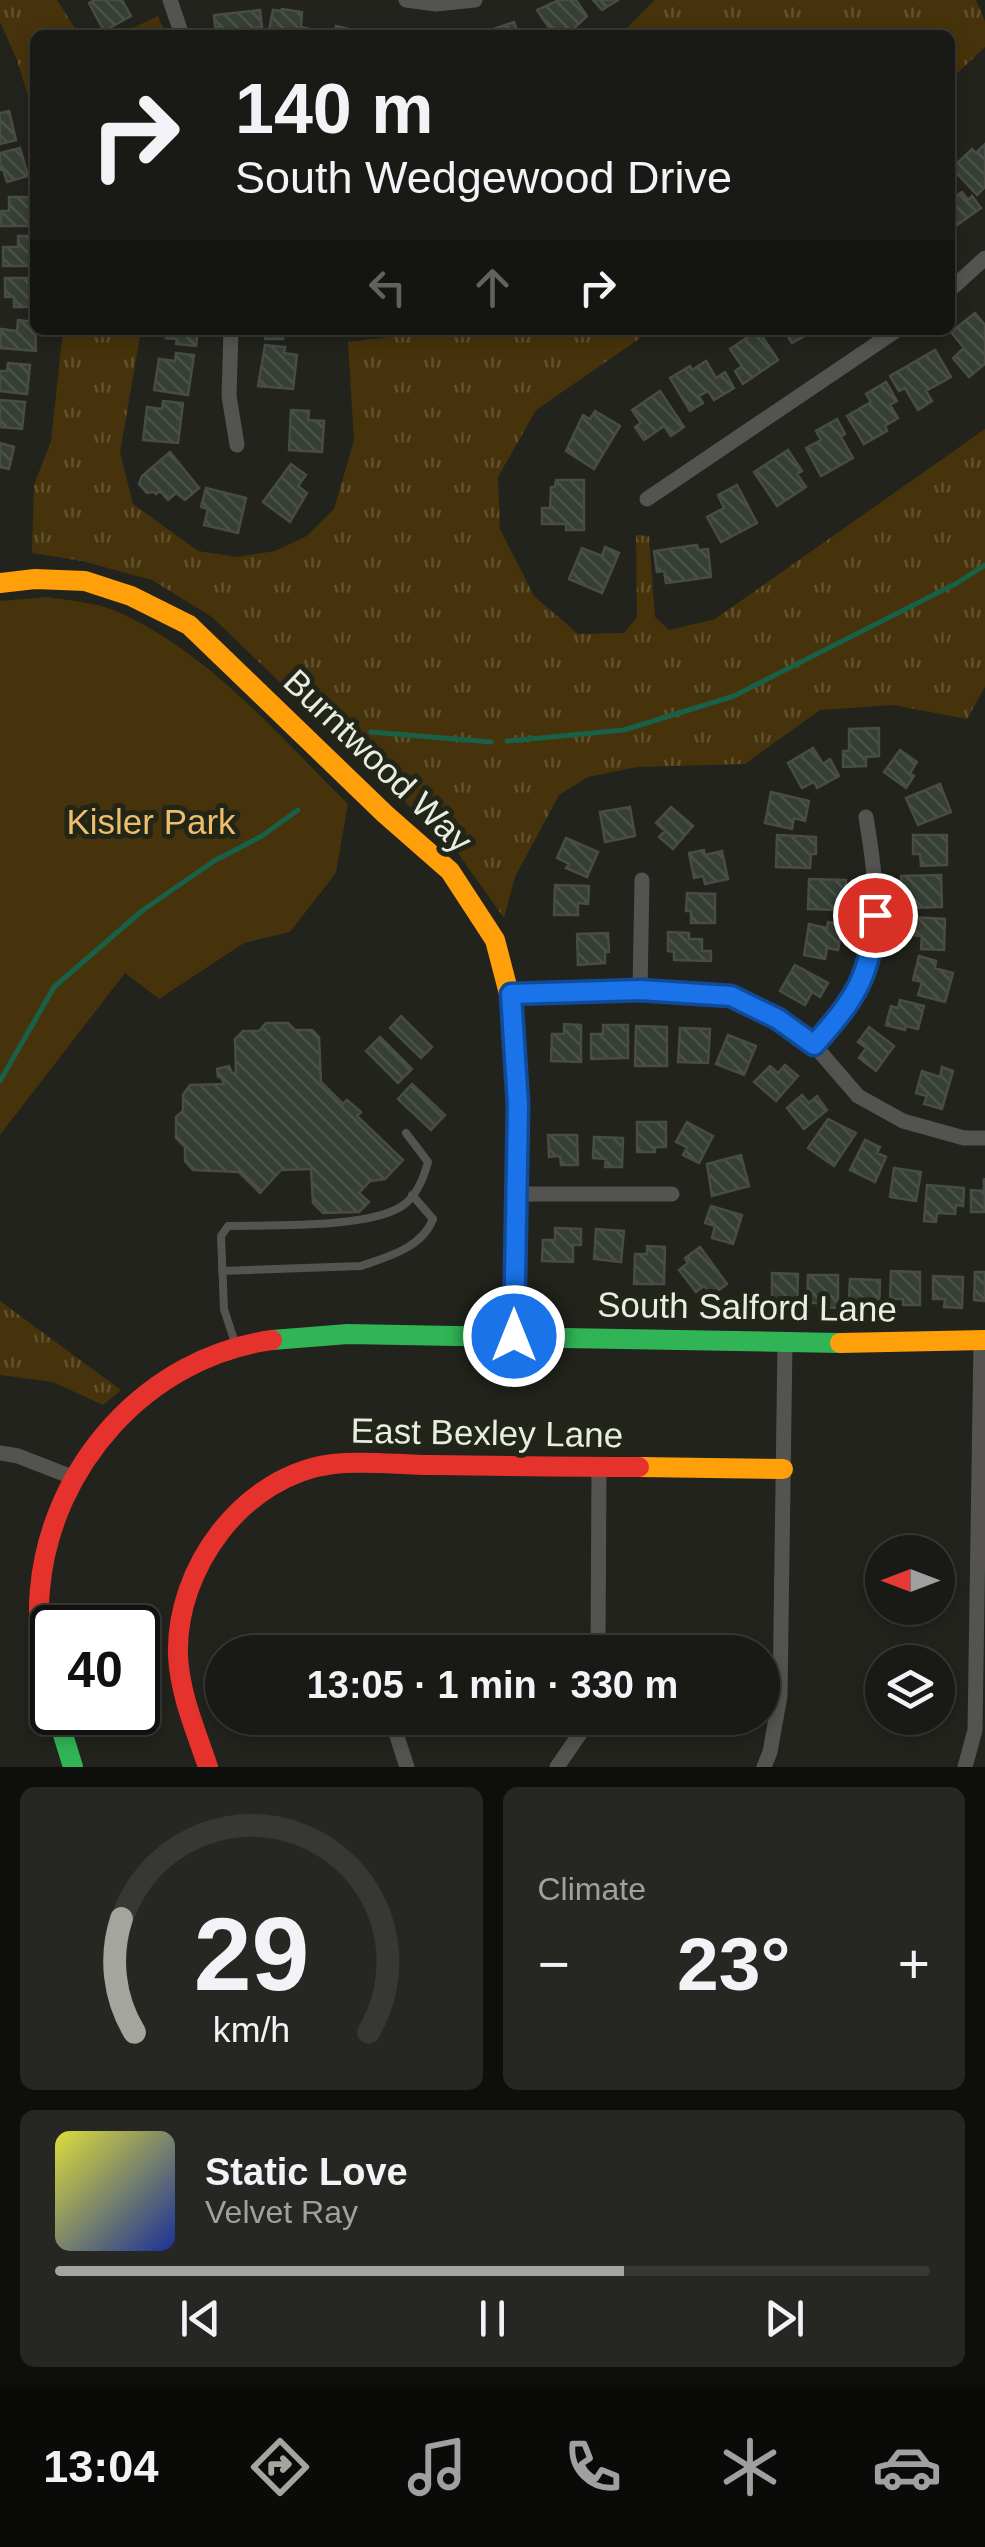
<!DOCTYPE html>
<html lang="en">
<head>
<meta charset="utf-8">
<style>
	:root { --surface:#191a15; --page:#262722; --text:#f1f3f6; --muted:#9fa1a0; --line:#373834; --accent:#a4a69e }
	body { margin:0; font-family:Arial,sans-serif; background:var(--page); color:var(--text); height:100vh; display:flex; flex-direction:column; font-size:38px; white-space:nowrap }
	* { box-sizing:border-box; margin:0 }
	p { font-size:32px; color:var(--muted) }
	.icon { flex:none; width:55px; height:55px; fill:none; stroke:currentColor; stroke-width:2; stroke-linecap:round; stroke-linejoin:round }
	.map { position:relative; height:1767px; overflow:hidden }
	.sheet { display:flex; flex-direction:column; gap:20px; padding:20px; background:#0e0e0c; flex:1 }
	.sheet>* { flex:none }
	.guide { position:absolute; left:30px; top:30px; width:925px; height:305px; border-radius:15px; box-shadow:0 5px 15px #0003,0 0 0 2px var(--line); background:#191a15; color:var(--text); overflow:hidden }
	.needle { width:65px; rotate:270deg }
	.buttons { position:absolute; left:865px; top:1535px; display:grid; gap:20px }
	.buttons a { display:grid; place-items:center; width:90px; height:90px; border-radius:50%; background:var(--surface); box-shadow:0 5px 15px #0003,0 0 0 2px var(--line); font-size:50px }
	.speed { position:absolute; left:30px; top:1605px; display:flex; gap:20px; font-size:50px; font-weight:700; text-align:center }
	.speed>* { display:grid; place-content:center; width:130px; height:130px; border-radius:50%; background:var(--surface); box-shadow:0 5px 15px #0003,0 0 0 2px var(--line); line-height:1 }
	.speed .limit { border:5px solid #111; border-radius:15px; background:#fff; color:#111 }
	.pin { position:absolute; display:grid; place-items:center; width:85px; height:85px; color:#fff; margin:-42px; border:5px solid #fff; border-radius:50%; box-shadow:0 2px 10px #0007 }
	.me { position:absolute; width:110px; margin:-55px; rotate:0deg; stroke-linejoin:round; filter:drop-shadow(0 0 8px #0008) }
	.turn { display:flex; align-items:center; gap:35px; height:210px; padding:0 40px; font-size:45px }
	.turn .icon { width:130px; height:130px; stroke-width:2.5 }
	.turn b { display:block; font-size:70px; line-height:85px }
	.lanes { display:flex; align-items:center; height:95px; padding:0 40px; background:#0003; justify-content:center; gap:50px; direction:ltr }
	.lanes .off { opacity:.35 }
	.big { font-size:75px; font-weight:600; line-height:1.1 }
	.sheet .card { flex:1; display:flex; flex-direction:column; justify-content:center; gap:15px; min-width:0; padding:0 35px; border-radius:15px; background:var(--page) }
	.sheet .dial { align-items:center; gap:0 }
	.dial svg { height:260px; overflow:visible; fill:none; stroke:var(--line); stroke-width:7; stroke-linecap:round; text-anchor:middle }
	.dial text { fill:var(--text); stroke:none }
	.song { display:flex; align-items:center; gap:30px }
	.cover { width:120px; height:120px; border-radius:15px; background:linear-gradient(135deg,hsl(60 70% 55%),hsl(230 70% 35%)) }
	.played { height:10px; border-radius:5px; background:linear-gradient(90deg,var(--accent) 65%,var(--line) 65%) }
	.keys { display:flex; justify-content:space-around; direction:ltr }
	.heat { display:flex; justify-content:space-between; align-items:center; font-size:55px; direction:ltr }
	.sheet .tiles { flex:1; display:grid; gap:20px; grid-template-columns:1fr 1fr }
	.card:last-child { grid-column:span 2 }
	.trip { position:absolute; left:205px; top:1635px; width:575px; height:100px; border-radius:50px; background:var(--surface); box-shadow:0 5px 15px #0003,0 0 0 2px var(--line); font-weight:600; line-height:100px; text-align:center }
	.menu { display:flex; height:160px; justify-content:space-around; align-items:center; background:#0a0a08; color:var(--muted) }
	.menu .icon { width:70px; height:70px }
	.menu .selected { color:var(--accent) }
	.menu b { font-size:45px; color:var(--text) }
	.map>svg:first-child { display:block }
	.grass { fill:url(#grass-tufts) }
	.park { fill:#46330b }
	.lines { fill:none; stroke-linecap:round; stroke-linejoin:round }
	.stream { stroke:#196048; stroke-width:5 }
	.building { fill:url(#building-back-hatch); stroke:#494b46; stroke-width:2.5 }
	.lane { stroke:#545350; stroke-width:8 }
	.street { stroke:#545350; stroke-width:15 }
	.fast { stroke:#30b455; stroke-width:20 }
	.slow { stroke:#ff9f0a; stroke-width:20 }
	.jam { stroke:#e5322d; stroke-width:20 }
	.route-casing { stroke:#114b97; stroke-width:25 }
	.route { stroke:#1a73e8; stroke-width:18 }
	.labels { text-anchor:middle; stroke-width:10; stroke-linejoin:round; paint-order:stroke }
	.street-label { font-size:35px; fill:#eaede4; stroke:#222619 }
	.park-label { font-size:35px; fill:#efbe6b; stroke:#222619 }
</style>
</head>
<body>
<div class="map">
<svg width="985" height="1767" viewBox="0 0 985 1767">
	<defs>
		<pattern id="grass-tufts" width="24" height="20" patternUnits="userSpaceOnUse" patternTransform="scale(2.5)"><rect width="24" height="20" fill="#46330b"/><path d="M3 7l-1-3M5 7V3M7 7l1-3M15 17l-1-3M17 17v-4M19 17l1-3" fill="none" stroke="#61512e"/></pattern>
		<pattern id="building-back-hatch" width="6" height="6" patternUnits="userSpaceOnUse" patternTransform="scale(2.5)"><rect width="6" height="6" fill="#363f34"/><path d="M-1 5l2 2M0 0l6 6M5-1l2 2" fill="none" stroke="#4a5248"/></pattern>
	</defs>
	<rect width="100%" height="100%" fill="#21231c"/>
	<!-- grass -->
	<path class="grass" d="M0 0H57L79 35H35V119L17 60 0 22Z
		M655 0H976L985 21V47L950 80V35H620Z
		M158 16 163 28 147 35H118Z
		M63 330H141L120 453 133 504 198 551 237 557 275 551 307 536 334 509 354 440 348 342 447 330H652L536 410 498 477 500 529 534 596 578 634 624 633 637 617 636 535 649 536 655 617 669 630 715 619 985 429V687L967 719 893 705 820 710 745 764 637 767 588 777 559 795 515 877 504 918 457 852 212 617 152 580 82 561 32 553 34 485 51 441Z
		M0 1301 121 1390 103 1405 53 1382 0 1375Z"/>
	<!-- park -->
	<path class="park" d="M48 597C70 601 96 602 116 611 209 652 277 734 348 804L336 873 290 932 244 943 159 999 125 973 0 1135V601Z"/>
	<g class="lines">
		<!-- stream -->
		<path class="stream" d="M371 732 491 742
			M507 741 624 730 734 696 957 583 985 565
			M0 1081 54 987 143 910 214 861 262 836 298 810"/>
	</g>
	<!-- building -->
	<path class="building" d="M95 0H122L131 16 104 31 89 3Z
		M559 0H576L587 16 567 35H554L537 10Z
		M593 0H618L602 10Z
		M282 9 302 12 301 27 309 29 308 35H275V31L269 30 273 10 281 11Z
		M260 10 262 27 249 29 250 35H219L218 27H215L214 15Z
		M514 22 518 34 526 31 528 35H491L490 30Z
		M336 26 373 35H334Z
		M9 111 16 140 0 144V113Z
		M985 144V187L977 195 952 168 972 149 976 153Z
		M20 148 28 176 7 182 3 169 0 170V153Z
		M962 192 968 200 972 196 981 208 950 230V196L952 199Z
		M9 197H33L32 226H1V211H9Z
		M18 236H35V266H3V247H18Z
		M5 278H35V307H14V297H5Z
		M975 313 985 325V364L969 377 953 358 964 348 951 332Z
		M18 320 35 322 36 351 0 348 1 329 17 331Z
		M167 330H198L196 346 176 344 177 339 166 338Z
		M265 330H283V339H265Z
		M758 330 778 360 743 384 735 371 742 366 730 349Z
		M784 330H815L792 343Z
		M265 345 285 347 284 353 297 355 293 389 258 386Z
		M935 350 951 377 926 391 932 401 918 410 905 388 899 391 890 376Z
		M176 353 194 355 188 395 154 390 159 359 175 361Z
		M706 361 716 378 725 372 734 388 714 400 708 391 699 396 703 403 690 411 670 378 690 366 692 370Z
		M8 363 30 365 27 394 0 391V371H7Z
		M886 382 897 401 890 405 898 418 885 426 887 431 864 444 847 416 871 402 866 394Z
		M660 391 684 427 671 436 664 426 644 440 635 427 641 423 632 410Z
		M0 400 25 402 22 429 0 427Z
		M163 401 183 403 178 443 143 440 147 407 162 409Z
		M291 410 309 411 308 420 324 421 322 452 289 450Z
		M595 411 620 426 594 469 566 451 583 415 590 419Z
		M837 419 845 434 841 437 853 458 821 476 806 448 821 440 816 431Z
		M0 443 14 447 9 469 0 467Z
		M788 450 802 471 797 474 806 487 777 506 754 472Z
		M170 452 199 488 185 500 176 493 168 500 160 491 156 494 154 492 147 493 139 484 142 476Z
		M291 464 306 475 298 486 307 493 290 522 263 502Z
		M556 480H584V530H566V524H542V508H550L551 487H555Z
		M737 485 757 523 721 542 707 517 724 508 718 495Z
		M206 488 246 498 238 533 204 525 208 509 201 507Z
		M697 545 698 550 708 549 711 577 666 583 664 571 657 572 654 551Z
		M605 547 619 553 602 593 569 579 582 548 602 556Z
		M879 728V756L866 757V766L843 767V751H849V729Z
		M813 748 823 764 830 759 839 776 817 788 814 782 802 788 788 763Z
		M900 750 917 762 910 773 914 776 906 788 884 772Z
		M940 784 951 812 918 825 906 798Z
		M771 792 809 801 805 821 794 818 792 829 765 823Z
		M630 807 635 836 605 842 600 812Z
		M671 807 693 826 673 849 659 837 665 831 656 823Z
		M777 835 816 837V854H811L810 868 776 867Z
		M913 835H947V865L921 866 920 854H913Z
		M566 838 598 852 587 877 566 868 569 864 557 858Z
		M704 850 705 855 722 851 728 879 705 884 703 876 694 878 689 853Z
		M941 875 942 907 907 908V893H902L901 876Z
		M809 879 846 880 845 896H837L836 910 808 909Z
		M555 885 589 886 588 904 578 903V915H554Z
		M687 893 715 894V923H691V911H686Z
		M912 917 945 919 944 950 921 949 922 936 911 935Z
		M828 922 842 925 838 950 827 948 825 959 804 955 809 924 827 928Z
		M668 932 689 933V939H702V951H711V961L674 960V952L668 951Z
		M608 933 609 952H605V963L578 965 577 934Z
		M919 956 936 961 935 968 953 973 945 1002 918 995 922 982 913 980Z
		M795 965 828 983 820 997 812 992 805 1005 780 991Z
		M900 1000 924 1006 918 1029 906 1026 905 1030 886 1025 891 1006 898 1008Z
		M401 1016 432 1047 421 1058 390 1028Z
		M266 1023H288L295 1030H312L319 1037 321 1082 343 1104 347 1100 361 1112 357 1116 403 1160 385 1179 370 1181 359 1193 369 1202 359 1212 323 1213 313 1203 311 1169 281 1170 260 1193 239 1172 193 1170 185 1161V1147L176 1138V1117L183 1111V1095L190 1085 224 1084 221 1077H218L217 1069 229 1066 232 1073H236L235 1039 243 1031H259Z
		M564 1024 581 1025V1062L551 1061 552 1034H564Z
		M603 1025H628V1058L591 1059V1034H603Z
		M636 1026 667 1027V1066H635Z
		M869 1027 894 1046 876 1071 859 1058 866 1048 858 1042Z
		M680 1028 710 1029 708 1063 678 1062Z
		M728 1035 756 1046 744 1075 716 1064Z
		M380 1037 412 1069 398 1083 366 1051Z
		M785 1065 798 1076 776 1101 754 1082 770 1066 778 1073Z
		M942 1067 953 1071 942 1109 924 1104 927 1096 916 1093 922 1071 940 1077Z
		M412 1084 445 1115 431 1130 398 1099Z
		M802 1095 809 1103 817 1096 827 1110 804 1129 787 1108Z
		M828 1119 856 1133 834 1166 808 1148Z
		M637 1122H666V1147H655V1152H637Z
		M687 1122 713 1136 699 1163 683 1155 687 1147 676 1142Z
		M548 1135H577L578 1165H561L560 1156 549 1157Z
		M594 1137 623 1138 622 1167H605L606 1159 593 1158Z
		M865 1140 880 1147 877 1153 886 1157 875 1182 850 1170Z
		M741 1155 749 1186 712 1196 707 1164Z
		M894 1168 921 1172 916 1201 890 1197Z
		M984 1178 985 1212H971V1190L984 1191Z
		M927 1185 964 1188 963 1206 956 1205 955 1214 937 1213 936 1222 924 1221Z
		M711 1206 742 1215 733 1244 712 1238 715 1226 705 1223Z
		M555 1228 581 1229V1245H573V1262L542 1261 543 1240H555Z
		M596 1229 624 1231 621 1262 594 1259Z
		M647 1246 665 1247 664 1284H634L635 1254H647Z
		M700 1247 727 1284 712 1295 704 1286 696 1292 679 1270 688 1263 685 1258Z
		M891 1271 920 1272V1305H903V1299H890Z
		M975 1272H985V1301L974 1300Z
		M772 1273 798 1274 797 1311H781V1299H772Z
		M808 1275H838V1308L818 1307V1303H807Z
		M933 1276 963 1277 962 1308 944 1307 945 1299H933Z
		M850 1279 880 1280 879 1310H861V1300H849Z"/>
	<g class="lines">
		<!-- lane -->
		<path class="lane" d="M222 1271 361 1266C387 1257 422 1248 433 1219L412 1195
			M235 1343 224 1309 221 1236 228 1226C268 1225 377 1229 406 1203 418 1193 424 1177 428 1162L406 1133"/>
		<!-- street -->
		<path class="street" d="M170 0 182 35
			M406 0 436 4 475 0
			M950 290 985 258
			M231 330 229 396 237 445
			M647 499 897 330
			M640 990 642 880
			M511 994 640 990 731 995 778 1019 814 1045 858 1096 903 1121 964 1138H985
			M814 1045C826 1032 842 1018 851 1003 886 946 876 879 866 817
			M514 1194H672
			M0 1453 18 1456 72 1477
			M598 1652 599 1467
			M391 1718 407 1767
			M557 1767 579 1735 584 1718
			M764 1767 770 1752 780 1696 785 1343
			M965 1767 975 1730 981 1340"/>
		<!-- fast -->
		<path class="fast" d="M512 1005 517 1105 514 1336
			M272 1340 348 1334 840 1343
			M56 1712 73 1767"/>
		<!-- slow -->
		<path class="slow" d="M0 583 35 579 85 581 131 596 189 625 385 814 450 871 495 940 512 1005
			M840 1343 985 1340
			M639 1467 783 1469"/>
		<!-- jam -->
		<path class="jam" d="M52 1702C44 1665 36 1627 40 1589 51 1465 148 1357 272 1340
			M208 1767C196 1731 180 1695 178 1656 175 1569 243 1475 333 1464 364 1460 400 1465 432 1465 501 1466 570 1467 639 1467"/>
	</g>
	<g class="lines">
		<!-- route casing -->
		<g class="route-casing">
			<path id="route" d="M514 1336 518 1105 511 994 640 990 731 996 778 1019 814 1045C854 1000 871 977 875 915"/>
		</g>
		<!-- route -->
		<use href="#route" class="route"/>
	</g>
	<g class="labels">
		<!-- street labels -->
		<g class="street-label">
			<text transform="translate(378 761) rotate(44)" y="12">Burntwood Way</text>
			<text transform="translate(747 1307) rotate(1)" y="12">South Salford Lane</text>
			<text transform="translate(487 1433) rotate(1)" y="12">East Bexley Lane</text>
		</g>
		<!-- park labels -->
		<g class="park-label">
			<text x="151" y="834">Kisler Park</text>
		</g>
	</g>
</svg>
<div class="buttons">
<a><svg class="needle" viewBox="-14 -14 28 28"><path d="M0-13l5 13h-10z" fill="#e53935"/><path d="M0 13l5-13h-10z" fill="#9fa1a0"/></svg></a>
<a><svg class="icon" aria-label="layers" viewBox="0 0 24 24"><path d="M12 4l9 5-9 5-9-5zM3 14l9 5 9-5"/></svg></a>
</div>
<div class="speed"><div class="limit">40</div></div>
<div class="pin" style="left:875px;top:915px;background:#d93025"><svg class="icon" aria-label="arrive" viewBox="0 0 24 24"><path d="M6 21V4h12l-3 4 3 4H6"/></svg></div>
<svg class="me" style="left:514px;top:1336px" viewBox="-20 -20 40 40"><circle r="17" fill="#1a73e8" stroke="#fff" stroke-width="3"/><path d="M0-11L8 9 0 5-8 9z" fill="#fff"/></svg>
<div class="trip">13:05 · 1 min · 330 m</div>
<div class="guide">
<div class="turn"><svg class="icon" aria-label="right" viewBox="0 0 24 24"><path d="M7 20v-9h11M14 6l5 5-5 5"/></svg><div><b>140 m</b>South Wedgewood Drive</div></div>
<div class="lanes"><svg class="icon off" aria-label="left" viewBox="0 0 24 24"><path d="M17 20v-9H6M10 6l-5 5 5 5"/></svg><svg class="icon off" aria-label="ahead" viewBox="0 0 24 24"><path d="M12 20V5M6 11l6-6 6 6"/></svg><svg class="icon" aria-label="right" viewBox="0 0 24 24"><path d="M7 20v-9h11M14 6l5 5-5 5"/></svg></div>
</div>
</div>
<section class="sheet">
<div class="tiles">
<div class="card dial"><svg viewBox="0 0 100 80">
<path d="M14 69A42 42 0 1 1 86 69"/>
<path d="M14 69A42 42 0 0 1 10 34" stroke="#a4a69e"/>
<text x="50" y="56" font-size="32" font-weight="700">29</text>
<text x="50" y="72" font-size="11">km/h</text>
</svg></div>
<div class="card"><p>Climate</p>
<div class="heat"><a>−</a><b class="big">23°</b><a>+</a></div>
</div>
<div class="card">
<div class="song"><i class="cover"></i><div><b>Static Love</b><p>Velvet Ray</p></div></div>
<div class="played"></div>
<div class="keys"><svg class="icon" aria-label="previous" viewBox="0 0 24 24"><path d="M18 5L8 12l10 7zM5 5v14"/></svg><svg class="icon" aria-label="pause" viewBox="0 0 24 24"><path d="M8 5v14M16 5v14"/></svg><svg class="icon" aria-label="next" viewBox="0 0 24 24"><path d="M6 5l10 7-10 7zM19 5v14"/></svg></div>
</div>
</div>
</section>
<nav class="menu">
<b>13:04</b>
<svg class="icon selected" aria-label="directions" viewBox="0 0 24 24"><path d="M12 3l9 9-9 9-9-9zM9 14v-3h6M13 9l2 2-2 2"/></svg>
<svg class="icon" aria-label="music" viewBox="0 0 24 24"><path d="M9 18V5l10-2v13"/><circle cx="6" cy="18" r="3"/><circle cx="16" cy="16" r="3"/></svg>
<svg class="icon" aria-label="phone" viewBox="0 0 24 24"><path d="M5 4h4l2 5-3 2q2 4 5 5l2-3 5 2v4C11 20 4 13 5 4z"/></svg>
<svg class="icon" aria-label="climate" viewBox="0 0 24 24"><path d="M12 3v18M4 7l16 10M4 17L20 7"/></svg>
<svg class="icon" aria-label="car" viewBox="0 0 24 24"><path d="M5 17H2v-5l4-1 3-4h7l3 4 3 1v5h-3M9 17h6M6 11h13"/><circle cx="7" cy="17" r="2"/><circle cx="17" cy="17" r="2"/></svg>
</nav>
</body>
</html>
